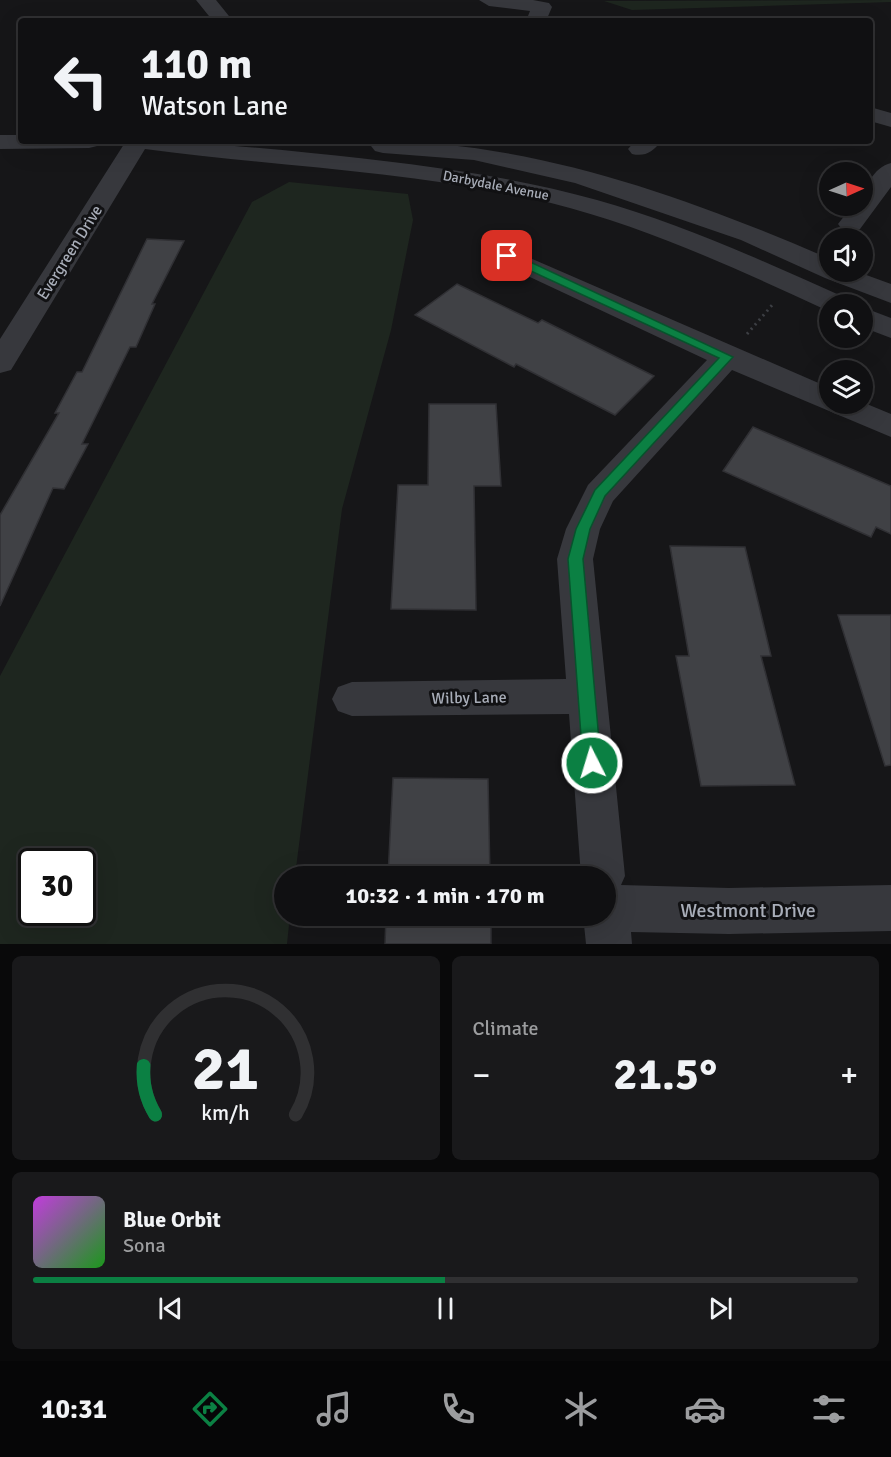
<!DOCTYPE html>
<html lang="en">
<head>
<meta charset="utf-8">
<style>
	:root { --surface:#101012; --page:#19191b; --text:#f1f3f6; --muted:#9c9d9f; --line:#303032; --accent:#0b8043 }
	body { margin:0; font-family:Signika,sans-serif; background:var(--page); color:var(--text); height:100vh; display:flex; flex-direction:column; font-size:22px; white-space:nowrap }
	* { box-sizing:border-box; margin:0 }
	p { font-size:20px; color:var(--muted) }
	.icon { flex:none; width:33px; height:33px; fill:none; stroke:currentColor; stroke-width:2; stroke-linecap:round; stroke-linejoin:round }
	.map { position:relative; height:944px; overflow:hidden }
	.panel { display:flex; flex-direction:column; gap:12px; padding:12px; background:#09090a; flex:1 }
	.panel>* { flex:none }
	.banner { position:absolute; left:18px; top:18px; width:855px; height:126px; border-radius:6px; box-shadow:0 6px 24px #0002,0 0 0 2px var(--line); background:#101012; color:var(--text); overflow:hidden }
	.needle { width:39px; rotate:87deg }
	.buttons { position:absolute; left:819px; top:162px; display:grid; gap:12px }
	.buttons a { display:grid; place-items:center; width:54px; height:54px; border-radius:50%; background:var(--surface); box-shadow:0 6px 24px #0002,0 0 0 2px var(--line); font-size:30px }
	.speed { position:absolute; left:18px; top:848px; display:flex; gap:12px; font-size:30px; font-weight:700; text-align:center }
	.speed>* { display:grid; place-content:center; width:78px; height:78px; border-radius:50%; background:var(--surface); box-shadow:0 6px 24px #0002,0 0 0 2px var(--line); line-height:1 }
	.speed .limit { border:3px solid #111; border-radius:9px; background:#fff; color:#111 }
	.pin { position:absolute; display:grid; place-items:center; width:51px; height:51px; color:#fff; margin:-26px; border-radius:12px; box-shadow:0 3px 9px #0006 }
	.me { position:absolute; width:66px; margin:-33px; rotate:355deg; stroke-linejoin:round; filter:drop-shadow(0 0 4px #0008) }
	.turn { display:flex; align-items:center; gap:21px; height:126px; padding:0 24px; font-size:27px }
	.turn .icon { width:78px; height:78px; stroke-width:2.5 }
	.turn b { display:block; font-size:42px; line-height:51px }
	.big { font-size:45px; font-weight:800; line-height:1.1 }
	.panel .tile { flex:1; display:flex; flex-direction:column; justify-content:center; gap:9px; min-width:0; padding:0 21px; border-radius:9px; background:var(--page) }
	.panel .dial { align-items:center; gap:0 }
	.dial svg { height:156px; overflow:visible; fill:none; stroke:var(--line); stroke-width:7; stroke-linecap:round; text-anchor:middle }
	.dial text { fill:var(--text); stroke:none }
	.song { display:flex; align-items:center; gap:18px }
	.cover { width:72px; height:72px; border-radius:9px; background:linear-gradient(135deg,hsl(290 70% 55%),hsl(120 70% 35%)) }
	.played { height:6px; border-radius:3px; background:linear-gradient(90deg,var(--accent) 50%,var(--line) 50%) }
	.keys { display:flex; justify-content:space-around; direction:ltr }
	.heat { display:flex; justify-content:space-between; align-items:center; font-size:33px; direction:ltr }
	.panel .tiles { flex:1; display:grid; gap:12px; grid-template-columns:1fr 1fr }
	.tile:last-child { grid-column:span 2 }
	.trip { position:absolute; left:274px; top:866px; width:342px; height:60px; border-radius:30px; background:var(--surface); box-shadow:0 6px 24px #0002,0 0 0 2px var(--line); font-weight:800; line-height:60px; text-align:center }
	.menu { display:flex; height:96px; justify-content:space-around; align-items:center; background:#060607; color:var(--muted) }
	.menu .icon { width:42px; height:42px }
	.menu .selected { color:var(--accent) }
	.menu b { font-size:27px; color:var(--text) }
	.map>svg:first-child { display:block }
	.green { fill:#1e261f; fill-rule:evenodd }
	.building { fill:#404145; stroke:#303034; stroke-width:1.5 }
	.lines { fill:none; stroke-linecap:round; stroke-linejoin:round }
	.path { stroke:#3d3f44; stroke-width:3; stroke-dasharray:2 4; stroke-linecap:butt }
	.minor { fill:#37383d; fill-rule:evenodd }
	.route { fill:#0b8043; stroke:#07532c; stroke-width:1.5 }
	.labels { text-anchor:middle; stroke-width:6; stroke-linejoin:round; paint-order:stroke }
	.far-street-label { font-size:14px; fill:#a8adb8; stroke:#111113 }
	.street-label { font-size:16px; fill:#a8adb8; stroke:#111113 }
	.near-street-label { font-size:20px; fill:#a8adb8; stroke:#111113 }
</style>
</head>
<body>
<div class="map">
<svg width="891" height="944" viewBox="0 0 891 944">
	<rect width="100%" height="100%" fill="#161618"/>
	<!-- green -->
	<path class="green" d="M891 0V2L632 10 604 1Z
		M289 182 408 194 413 220 391 330 342 509 295 876H285V915H290L287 944H0V676L252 202ZM32 861H82V912H32Z"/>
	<!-- building -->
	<path class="building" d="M147 239 184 241 152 304H155L136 347H130L82 444H88L64 489 53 488 0 606V515L59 413H55L77 372H82Z
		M457 284 538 323 542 320 654 376 615 415 516 364 514 367 415 315Z
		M429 404H496L501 486H474L476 610 391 609 398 485H428Z
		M753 427 891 486V534L876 527 871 537 723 471Z
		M670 546 745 547 771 656H761L795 785 701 786 676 656H689Z
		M838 615H891V765L885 766Z
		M393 778 488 779 490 876H388Z
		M386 915H491V944H385Z"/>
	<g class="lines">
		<!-- path -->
		<path class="path" d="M747 334 774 303"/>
		<!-- minor -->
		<path class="minor" d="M196 0H216L233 21H213Z
			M479 0H533L549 3 552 7 546 21H526L530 11 489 6Z
			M870 107 891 113V127L870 121Z
			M0 135H21V141H101L97 146 89 148 0 149Z
			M126 141C189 141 249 147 311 153 408 163 504 174 597 200 683 224 765 262 846 298L850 304H830V311L826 310C737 269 647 227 551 203 418 171 280 167 145 149L11 370 0 373V339Z
			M375 141C532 141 687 197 830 259V272H858L891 284V303L825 278 741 240 575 183 474 160 383 153 375 151 371 146Z
			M635 141H661C653 152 645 157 632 154L628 149Z
			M891 163V187L860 229 851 232 842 229 838 224 852 206H862C862 189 874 167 891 163Z
			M507 248 830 388V404L862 402 891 414V437L732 370 613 501 600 529 593 559 625 876 621 885 729 888 891 885V931L729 934 631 932 632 944H586L583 915H606V876H581L569 714 352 716 338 711 332 699 338 687 352 682 566 679 557 559 566 529 588 485 707 360 498 262 494 256 498 250Z
			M862 307 891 318V338L862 327Z"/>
	</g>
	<!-- route -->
	<path class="route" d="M503 253H511L733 357 605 496 590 529 583 559 601 763 598 769 592 771 586 769 583 763 568 559 576 529 595 490 719 358 503 258Z"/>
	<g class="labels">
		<!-- far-street labels -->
		<g class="far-street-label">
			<text transform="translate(496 185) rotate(11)" y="5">Darbydale Avenue</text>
		</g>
		<!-- street labels -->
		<g class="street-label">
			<text transform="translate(69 252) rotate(-58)" y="6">Evergreen Drive</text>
			<text transform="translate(469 697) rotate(-1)" y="6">Wilby Lane</text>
		</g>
		<!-- near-street labels -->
		<g class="near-street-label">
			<text x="748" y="917">Westmont Drive</text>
		</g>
	</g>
</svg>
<div class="buttons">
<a><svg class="needle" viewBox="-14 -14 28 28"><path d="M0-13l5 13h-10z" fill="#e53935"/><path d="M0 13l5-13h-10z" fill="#9c9d9f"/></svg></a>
<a><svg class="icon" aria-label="sound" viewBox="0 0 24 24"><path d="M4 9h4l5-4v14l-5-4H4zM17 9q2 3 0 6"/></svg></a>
<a><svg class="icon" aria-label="search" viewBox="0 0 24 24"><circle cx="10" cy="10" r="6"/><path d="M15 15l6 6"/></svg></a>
<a><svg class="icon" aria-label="layers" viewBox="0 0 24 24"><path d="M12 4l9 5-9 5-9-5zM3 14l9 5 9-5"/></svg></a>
</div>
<div class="speed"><div class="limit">30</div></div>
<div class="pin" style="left:507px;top:256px;background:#d93025"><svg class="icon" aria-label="arrive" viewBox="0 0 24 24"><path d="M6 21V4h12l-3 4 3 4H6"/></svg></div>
<svg class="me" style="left:592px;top:763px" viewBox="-20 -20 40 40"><circle r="17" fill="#0b8043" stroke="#fff" stroke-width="3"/><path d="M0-11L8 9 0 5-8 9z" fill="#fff"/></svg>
<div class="trip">10:32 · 1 min · 170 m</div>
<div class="banner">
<div class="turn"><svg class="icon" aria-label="left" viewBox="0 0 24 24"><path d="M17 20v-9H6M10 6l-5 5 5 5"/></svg><div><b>110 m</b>Watson Lane</div></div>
</div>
</div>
<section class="panel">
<div class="tiles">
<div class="tile dial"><svg viewBox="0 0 100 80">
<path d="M14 69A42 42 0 1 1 86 69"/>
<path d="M14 69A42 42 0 0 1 8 44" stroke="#0b8043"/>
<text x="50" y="56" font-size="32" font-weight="700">21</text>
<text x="50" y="72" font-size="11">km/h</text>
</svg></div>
<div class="tile"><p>Climate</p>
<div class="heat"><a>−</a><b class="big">21.5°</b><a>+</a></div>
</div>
<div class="tile">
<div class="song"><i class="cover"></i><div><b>Blue Orbit</b><p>Sona</p></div></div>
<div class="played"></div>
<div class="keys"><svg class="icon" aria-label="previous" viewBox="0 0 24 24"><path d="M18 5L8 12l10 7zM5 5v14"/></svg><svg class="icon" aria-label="pause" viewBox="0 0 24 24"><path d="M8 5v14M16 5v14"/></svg><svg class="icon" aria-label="next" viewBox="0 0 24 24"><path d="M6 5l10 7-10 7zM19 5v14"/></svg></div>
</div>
</div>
</section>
<nav class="menu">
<b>10:31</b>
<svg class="icon selected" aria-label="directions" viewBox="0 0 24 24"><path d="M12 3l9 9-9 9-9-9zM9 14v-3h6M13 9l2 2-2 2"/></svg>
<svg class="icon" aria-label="music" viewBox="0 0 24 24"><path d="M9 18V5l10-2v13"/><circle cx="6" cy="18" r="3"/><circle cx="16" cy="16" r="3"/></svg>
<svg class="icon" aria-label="phone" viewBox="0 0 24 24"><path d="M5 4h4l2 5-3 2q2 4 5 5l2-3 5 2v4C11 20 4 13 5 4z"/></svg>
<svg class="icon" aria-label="climate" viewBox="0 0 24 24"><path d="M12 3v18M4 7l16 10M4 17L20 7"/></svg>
<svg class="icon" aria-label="car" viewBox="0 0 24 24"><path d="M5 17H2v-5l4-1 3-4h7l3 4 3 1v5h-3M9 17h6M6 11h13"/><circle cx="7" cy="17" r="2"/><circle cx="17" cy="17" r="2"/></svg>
<svg class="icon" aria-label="filters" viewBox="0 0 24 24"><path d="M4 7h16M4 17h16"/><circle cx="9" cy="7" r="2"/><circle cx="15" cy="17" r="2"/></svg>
</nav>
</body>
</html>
